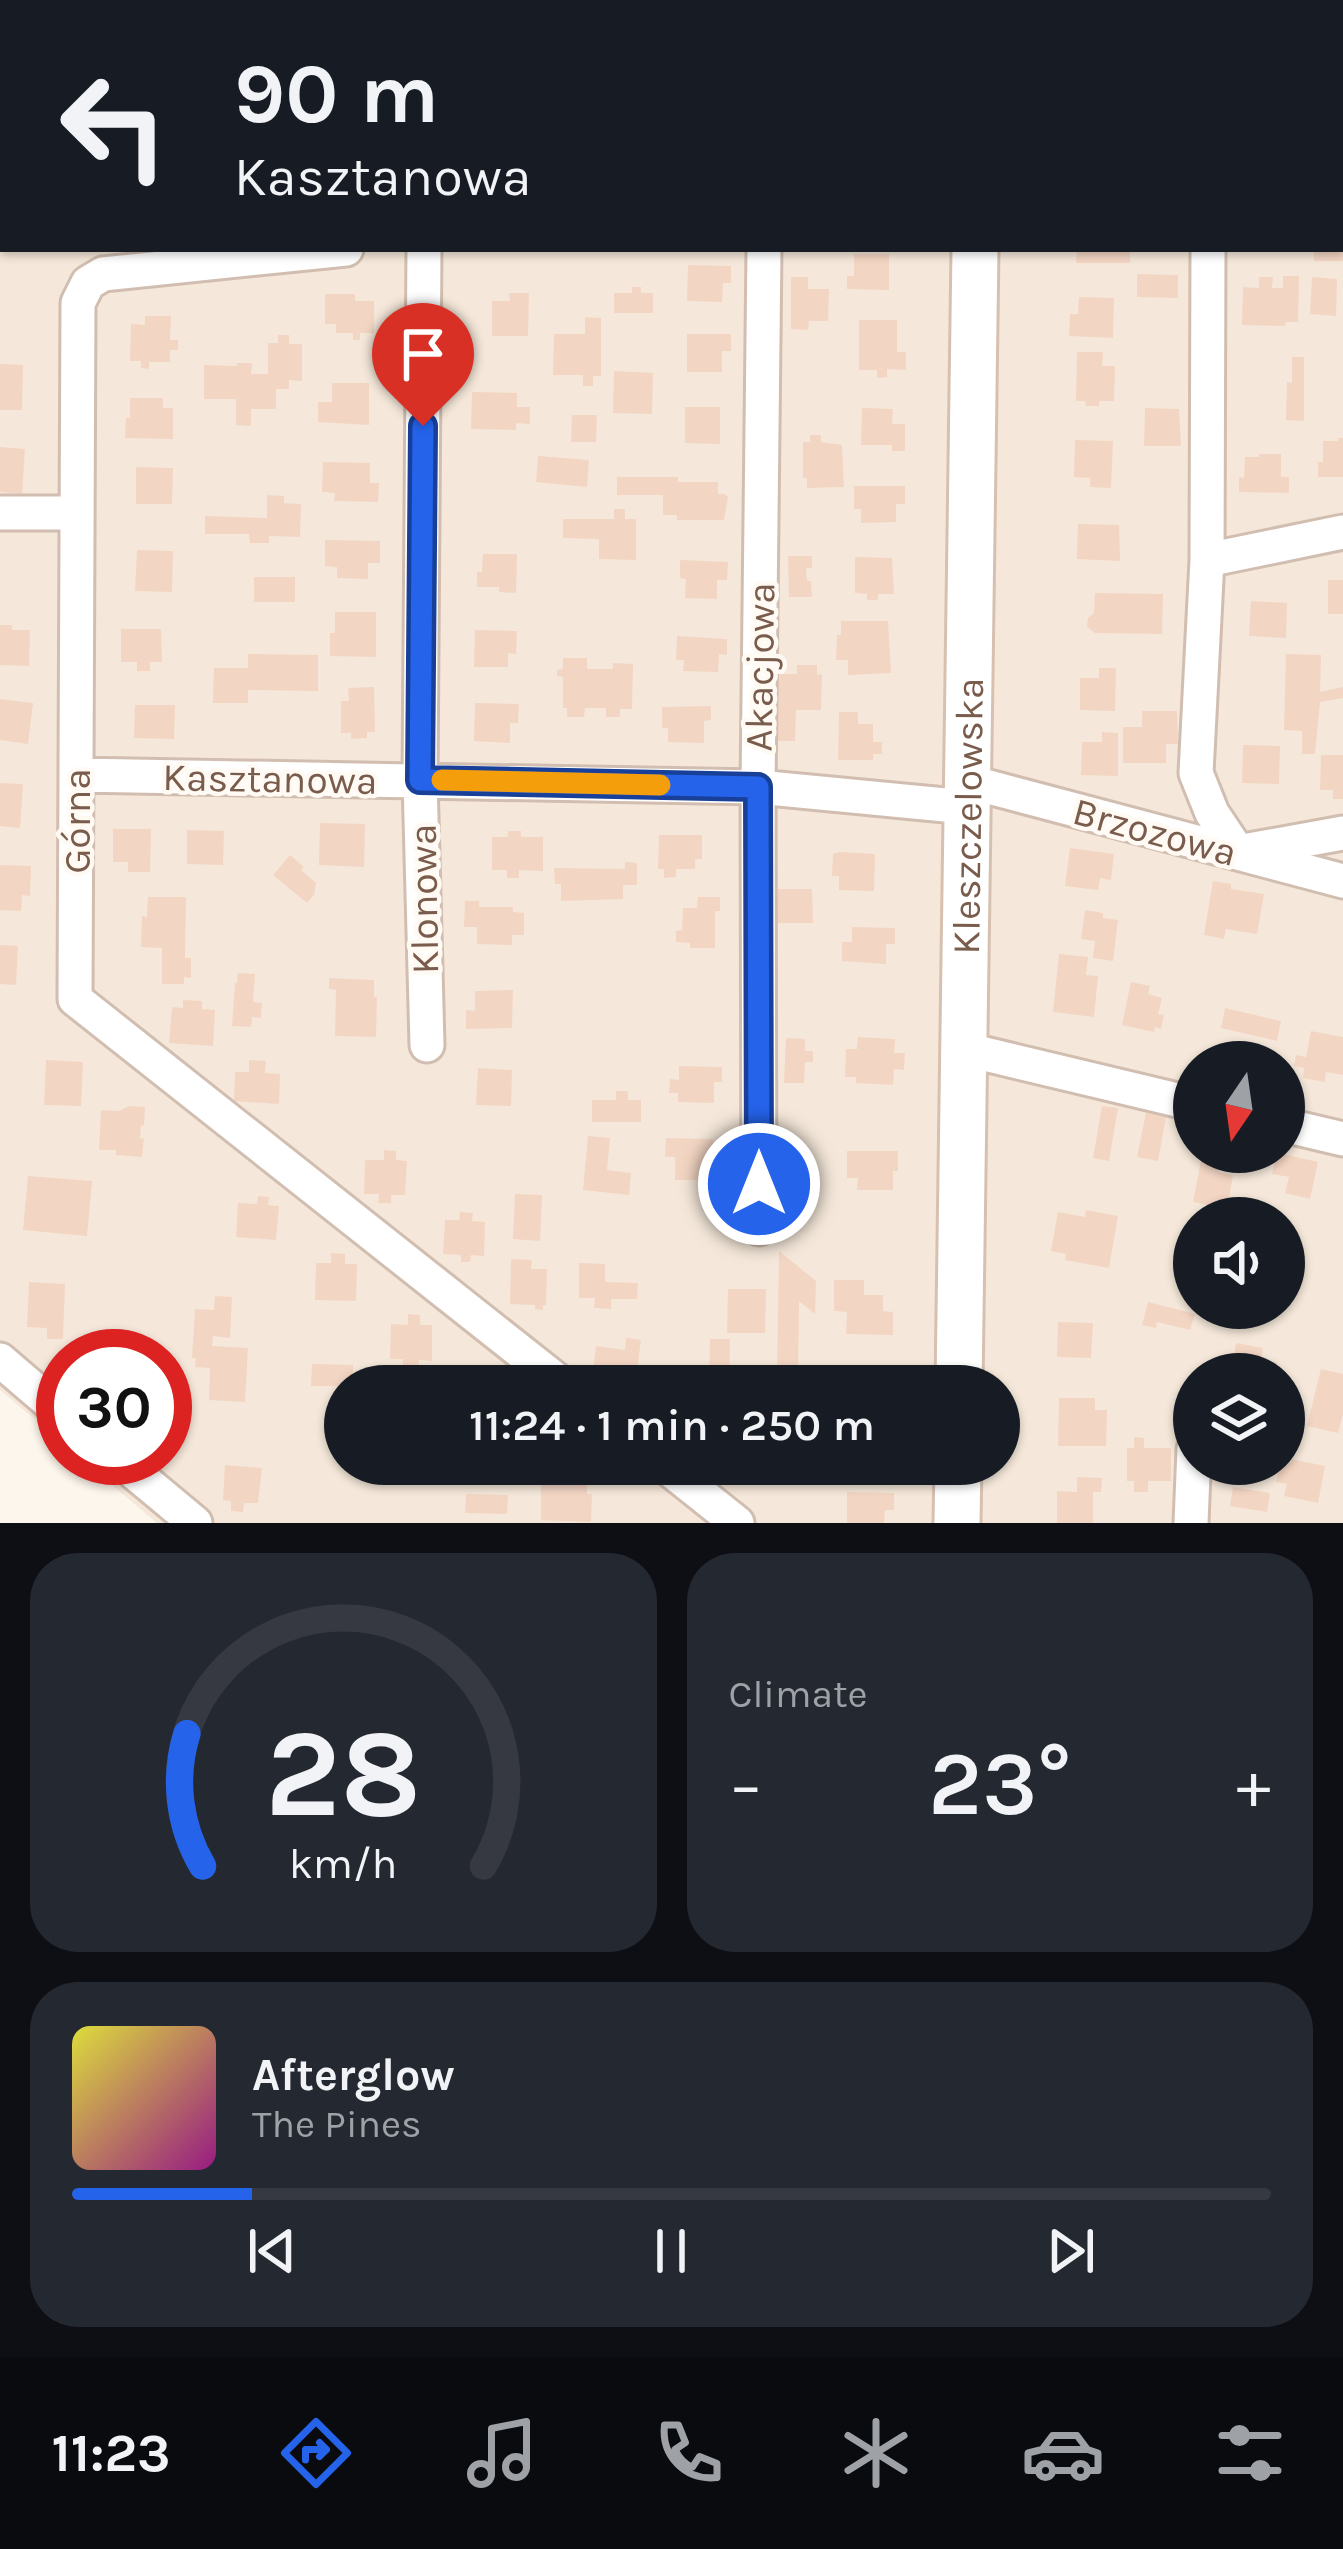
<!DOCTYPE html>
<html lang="en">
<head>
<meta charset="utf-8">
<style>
	:root { --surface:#171b24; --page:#242831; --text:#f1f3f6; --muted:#9ea1a6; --line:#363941; --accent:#2563eb }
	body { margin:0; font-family:Karla,sans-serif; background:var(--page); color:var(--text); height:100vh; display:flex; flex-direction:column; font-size:45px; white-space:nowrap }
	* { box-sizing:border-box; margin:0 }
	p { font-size:39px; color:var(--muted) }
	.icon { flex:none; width:66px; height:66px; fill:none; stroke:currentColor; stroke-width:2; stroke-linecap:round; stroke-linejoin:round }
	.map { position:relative; height:1523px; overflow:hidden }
	.panel { display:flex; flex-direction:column; gap:30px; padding:30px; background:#0d0f14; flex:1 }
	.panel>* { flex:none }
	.top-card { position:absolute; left:0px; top:0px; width:1344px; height:252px; box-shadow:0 3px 9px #0004; background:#171b24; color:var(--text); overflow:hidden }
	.needle { width:78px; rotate:193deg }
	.fabs { position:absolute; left:1173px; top:1041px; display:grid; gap:24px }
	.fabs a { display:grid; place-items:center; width:132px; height:132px; border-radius:50%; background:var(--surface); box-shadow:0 3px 9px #0004; font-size:60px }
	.speed { position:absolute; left:36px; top:1329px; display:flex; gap:24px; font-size:60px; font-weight:700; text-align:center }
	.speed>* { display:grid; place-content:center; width:156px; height:156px; border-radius:50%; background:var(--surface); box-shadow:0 3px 9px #0004; line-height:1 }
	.speed .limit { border:18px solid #d22; background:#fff; color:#111 }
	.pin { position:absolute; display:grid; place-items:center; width:102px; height:102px; color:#fff; margin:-123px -51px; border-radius:50% 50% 50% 0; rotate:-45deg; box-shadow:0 0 12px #0007 }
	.pin .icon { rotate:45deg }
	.me { position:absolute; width:132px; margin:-66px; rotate:0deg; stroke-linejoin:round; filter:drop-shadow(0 0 9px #0008) }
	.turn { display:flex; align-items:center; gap:42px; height:252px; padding:0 36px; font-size:54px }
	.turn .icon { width:156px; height:156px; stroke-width:2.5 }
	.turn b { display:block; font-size:84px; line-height:102px }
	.big { font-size:90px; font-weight:600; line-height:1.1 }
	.panel .tile { flex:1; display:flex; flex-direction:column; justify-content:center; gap:18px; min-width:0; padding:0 42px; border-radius:48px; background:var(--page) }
	.panel .dial { align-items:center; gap:0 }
	.dial svg { height:312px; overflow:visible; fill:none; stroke:var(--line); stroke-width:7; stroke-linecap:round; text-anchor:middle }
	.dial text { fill:var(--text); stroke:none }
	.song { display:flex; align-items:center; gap:36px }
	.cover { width:144px; height:144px; border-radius:18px; background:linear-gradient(135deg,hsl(60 70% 55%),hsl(310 70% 35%)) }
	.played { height:12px; border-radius:6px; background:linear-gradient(90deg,var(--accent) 15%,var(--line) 15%) }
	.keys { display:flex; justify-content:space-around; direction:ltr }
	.heat { display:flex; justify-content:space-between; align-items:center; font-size:66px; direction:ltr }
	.panel .tiles { flex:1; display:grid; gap:30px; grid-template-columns:1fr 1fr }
	.tile:last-child { grid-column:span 2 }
	.trip { position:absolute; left:324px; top:1365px; width:696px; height:120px; border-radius:60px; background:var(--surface); box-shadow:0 3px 9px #0004; font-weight:600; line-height:120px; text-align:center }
	.tab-bar { display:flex; height:192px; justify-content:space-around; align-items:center; background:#090b0e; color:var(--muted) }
	.tab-bar .icon { width:84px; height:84px }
	.tab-bar .selected { color:var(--accent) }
	.tab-bar b { font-size:54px; color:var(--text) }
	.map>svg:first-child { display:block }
	.residential { fill:#f5e8da; fill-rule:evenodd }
	.building { fill:#f3d5c3 }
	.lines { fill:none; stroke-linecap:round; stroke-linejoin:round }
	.street-casing { stroke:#d1beb0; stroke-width:39 }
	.secondary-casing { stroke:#d6c0b0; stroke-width:51 }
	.street { stroke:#fff; stroke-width:33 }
	.secondary { stroke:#fff; stroke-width:45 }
	.route-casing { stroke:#184099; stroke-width:30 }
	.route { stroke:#2563eb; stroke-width:21 }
	.slow { stroke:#f59e0b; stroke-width:21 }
	.labels { text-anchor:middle; stroke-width:9; stroke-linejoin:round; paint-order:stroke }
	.street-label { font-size:39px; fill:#7a5c4d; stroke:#fffaf3 }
</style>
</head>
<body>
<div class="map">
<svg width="1343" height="1523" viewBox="0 0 1343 1523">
	<rect width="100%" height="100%" fill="#fdf6ec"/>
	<!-- residential -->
	<path class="residential" d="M0 0H1343V1523H157L80 1458H165V1356H63V1443L0 1390ZM3 3H1341V249H3ZM1194 1062H1284V1152H1194ZM1194 1218H1284V1308H1194ZM1194 1374H1284V1464H1194ZM345 1386H999V1464H345Z"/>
	<!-- building -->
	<path class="building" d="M1077 249H1130V263H1076Z
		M1314 249H1343V261H1314Z
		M854 254H889V290L847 289V276H854Z
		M688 265 731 266V283H723L722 302 687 301Z
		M1137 274 1178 275V298L1137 297Z
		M1283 276H1299L1298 322H1286L1285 326 1242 325 1243 287 1259 288V277H1273L1272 288H1283Z
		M791 277H808V289H829L828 321H809L808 330 791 329Z
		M1312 277 1337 279 1336 316 1310 314Z
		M632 287H641V293H653V313H614V293H632Z
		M509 293H529L528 336H492V301H510Z
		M325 294H355V301H374V333H360V340H353V333H336V324H325Z
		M1079 297 1114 298 1113 338 1069 336 1070 314H1078Z
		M145 316H171L170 340H178V350H170V362H149V369L141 368V361H130L131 324 145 325Z
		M585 317 601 318V376H593V386H583V375H553L554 334H585Z
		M859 320H897V352H906V370L887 369V377L877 378V370H859Z
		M687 334H731V351H722V372H687Z
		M278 335H289V344H302V381L289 380V389H276V409H251V426L236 425V399H204V365L237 366V363H252L251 374H268V343H278Z
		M1077 352H1103L1102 366H1115L1114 401H1099V406H1086L1085 401H1076Z
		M1292 357H1304V421L1286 420 1287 382 1292 383Z
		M0 364 23 365 22 410H0Z
		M614 371 653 373 652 414 613 413Z
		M332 383H369V425L318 422V402H332Z
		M472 392 517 393V407H530V424L516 423V430L471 429Z
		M130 398H163V408H173V439L125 438 126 418H130Z
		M685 407H720V444L685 443Z
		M862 408 893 409 892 424H905V451H892V445H861Z
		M1145 408 1179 409 1181 446H1144Z
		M572 415H597L596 442H571Z
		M810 435H821V442L842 445 844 487 807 488V478H803V442H810Z
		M1338 438H1343V477H1318V462H1323V441H1338Z
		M1075 440 1113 441 1111 488 1090 487V478L1074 477Z
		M0 447 25 449 22 494 0 492Z
		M1259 454H1281V477H1289V493L1239 492V477L1244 478 1245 457H1259Z
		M538 456 589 460 587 487 536 482Z
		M323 462 370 463V483H379L378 502 334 501 335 493 322 492Z
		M136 467 173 468 172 504H136Z
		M617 477H678V482H718V494H724L728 497 724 520H677V515H663V495H617Z
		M854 486H905V504H896V522L861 523V509H854Z
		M267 495 284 496V503L301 504 300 537 269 536V543H250L249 534H205V516L267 518Z
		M614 509H625V519H636V560L599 559V539L563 538V519H614Z
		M1078 524 1119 525 1120 561 1077 559Z
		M325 540 380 541V563H368V579L337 578V567L325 566Z
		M137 550 173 551 172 592 135 591Z
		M483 554H517L516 593 499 592V587H477V572H482Z
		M788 556H812V568H806L807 581H811L812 597H789Z
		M855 557 892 558 894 594H878V600H867V594L855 593Z
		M680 560 728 562 727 580H717V599L685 598 686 579 680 578Z
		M254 577H295V602H254Z
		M1328 580H1343V614H1328Z
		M1095 593 1163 594 1162 634 1095 633 1087 627 1088 618 1094 613Z
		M1251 601 1287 603 1286 638 1249 636Z
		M335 612H376V657L330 656V633H335Z
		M841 621H888L891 673 848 675V660H836L837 635H841Z
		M0 625H12V630H30L29 666 0 665Z
		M121 629H161L162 662H150V671H137V662H121Z
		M475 630 517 631 516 654 508 653V667H474Z
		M677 636 727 639V655L719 654 718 672 683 671 684 660H676Z
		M248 654 318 655V691L248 690V703H213L214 668H248Z
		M1286 654 1321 655 1320 692 1343 687V698L1320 702 1315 754H1302V731L1284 730Z
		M563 658H587V669H613V663L633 664 632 709H620V717H606V708H585L584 717H567V708H563V677L557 676V670L563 669Z
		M797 665H817V675L822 674 821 710H796L795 741H773V674H797Z
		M1099 668H1116L1115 711 1080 710V678H1099Z
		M374 687 375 732H367V738L351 739V733H341V701H349L348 688Z
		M0 699 33 703 28 744 0 740Z
		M475 703 519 704 518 723H510V743L474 741Z
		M135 705H175L174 739 134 738Z
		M711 706V720L704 721V743L668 742V728H662V707Z
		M1142 711H1177L1178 744H1166V763H1123V727H1142Z
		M839 712H858V724H873V742H882V754H873V760H838Z
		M1102 732 1118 733V776L1081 775 1082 742H1102Z
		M1243 745 1280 746 1279 784 1242 783Z
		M1321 755H1343V799H1333V790H1320Z
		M0 783 23 784 20 828 0 826Z
		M320 823 365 824 364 867 319 865Z
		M113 829H151L150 872H128V862H113Z
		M187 830 224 831 223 865 187 864Z
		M508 831H521V837H543V871L519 870V878H507V870H492V837H508Z
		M659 835H702V859H695V869H676V877L664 878V869H658Z
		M1070 848 1114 854 1111 880 1100 878 1098 890 1065 886Z
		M840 852 875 854 874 891 839 890V876H832L833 854Z
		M290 855 304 867 301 870 316 883 314 895 307 903 273 875Z
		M625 862 637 863V885H623V899L561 901V884H555L554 868 625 869Z
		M0 865 31 866 30 896 22 895 21 911 0 910Z
		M1213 881 1231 884V889L1264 894 1257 934 1226 929 1224 939 1204 935Z
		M775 889H812L813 923H773Z
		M148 897H186L185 958H191V978L184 977V984H162V948L141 947 142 916 147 917Z
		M698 897H720V911H715V948H690V943L676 942V931L682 930 683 908H697Z
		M465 901H479V907H513V912L524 913V935H512V945L477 944V927H464Z
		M1085 910 1103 913V918L1118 920 1113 961 1093 958 1095 941 1081 939Z
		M852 927 895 928V944H886V964L842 961V942H852Z
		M0 945 18 946 16 985 0 984Z
		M1059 954 1088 957 1086 975 1098 976 1094 1017 1053 1012Z
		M238 973 255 974 253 1002 262 1003 261 1018 252 1017 251 1027 232 1026 235 983H237Z
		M329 978 374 980V997H377L376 1037 335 1036 336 990 329 989Z
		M1131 982 1150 986 1148 994 1162 998 1158 1014 1164 1015 1161 1029 1155 1027 1154 1032 1122 1025Z
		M513 990 512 1028 466 1029V1010L475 1011V991Z
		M183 1000 202 1001V1009L215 1010 213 1046 169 1043 172 1007 183 1008Z
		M1225 1008 1281 1021 1277 1041 1221 1028Z
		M1311 1031 1343 1037V1075L1326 1072 1325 1082 1303 1078 1304 1068 1294 1066 1296 1055 1306 1057Z
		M858 1037 895 1039 894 1053H905L904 1070 894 1069 893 1085 856 1083V1077H845L846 1049H857Z
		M786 1038 805 1039V1051H813V1062H805L804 1083H784Z
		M46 1060 83 1062 81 1106 44 1105Z
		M249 1060 266 1061 265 1073 280 1074 279 1104 234 1101 235 1072H249Z
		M679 1066 722 1067V1082H714V1103L678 1102V1093H669L670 1079 679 1080Z
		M478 1068 512 1070 511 1106 476 1105Z
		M616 1091H628V1100H641V1122H592V1100H616Z
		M129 1106 145 1107 144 1126 141 1125 140 1139 144 1138 142 1157 116 1155V1150H99L101 1110 119 1111Z
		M1102 1106 1118 1108 1109 1161 1093 1158Z
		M1146 1113 1166 1117 1158 1161 1137 1157Z
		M588 1136 610 1138 607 1170 631 1173 629 1195 583 1190Z
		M666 1138 713 1139 712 1180H675V1157H665Z
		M384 1150 396 1151V1160L407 1161 405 1195H391V1203H378L379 1194H364L365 1160H384Z
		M847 1151H898V1171H893V1190H857L858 1178H847Z
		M1277 1153 1318 1162 1310 1199 1285 1193 1289 1177 1272 1174Z
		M1202 1155 1220 1158 1218 1172 1233 1175 1229 1197 1236 1198 1233 1210 1193 1202Z
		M28 1176 92 1181 87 1236 23 1230Z
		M515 1194 542 1195 540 1241 513 1239Z
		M258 1196 269 1197 268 1205 279 1206 276 1240 236 1237 238 1203 257 1204Z
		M1086 1210 1118 1216 1109 1268 1065 1260 1066 1254 1051 1251 1058 1212 1085 1217Z
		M460 1212 473 1213 472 1221 485 1222 484 1256 471 1255 470 1262H461V1255L443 1254 445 1220H459Z
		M779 1251 816 1281 815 1314 799 1301 798 1377H777Z
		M331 1253 345 1254V1264H357L356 1301 315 1300 316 1263H331Z
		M511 1259 532 1260 531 1269H547L546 1305H543V1310L535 1309V1305L510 1304Z
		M579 1263 605 1264V1282L638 1283 637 1299H611V1309L594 1308 595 1298H579Z
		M834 1280H864V1295H883V1311L893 1312V1335L846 1334 847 1312 834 1311Z
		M29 1282 65 1284 63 1339H47V1328L27 1327Z
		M728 1289H766L765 1333H727Z
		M215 1296 232 1297 230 1338 213 1336 212 1346 248 1348 245 1402 209 1400 210 1368 195 1367 196 1358H192L195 1309 214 1310Z
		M1148 1302 1195 1314 1190 1330 1157 1322 1156 1328 1142 1325Z
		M1213 1308H1251L1250 1314 1232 1310 1230 1321 1211 1318Z
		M408 1314 420 1315V1325H432V1361L419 1360 418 1374 402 1373 403 1359H390L391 1324 408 1325Z
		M1058 1322 1093 1323 1091 1358 1057 1357Z
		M626 1338 641 1340 636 1377 593 1372 596 1346 625 1350Z
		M710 1339H730L729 1386H709Z
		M1236 1343 1263 1348 1261 1360 1277 1363 1275 1374H1237L1240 1358 1234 1357Z
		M312 1364 353 1365V1386H311Z
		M1321 1369 1343 1374V1414L1338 1433 1307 1426Z
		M165 1396 176 1398 175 1407 189 1409 185 1443 165 1441Z
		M1059 1398H1095V1410H1107L1106 1446H1058Z
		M1134 1437 1144 1438V1448H1171V1481H1148V1492H1134V1481H1127V1448H1134Z
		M1291 1459 1325 1466 1318 1503 1284 1496 1287 1484 1276 1482 1280 1464H1284V1461L1291 1462Z
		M225 1465 262 1468 258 1503H244L243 1512 231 1511V1501L223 1500Z
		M541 1475 587 1476V1494H592L591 1522 541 1520Z
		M1077 1477 1102 1478 1101 1492H1093V1523H1057V1491L1077 1492Z
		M1233 1487 1270 1493 1267 1512 1230 1506Z
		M847 1492 894 1493V1510H885L884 1523H847Z
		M466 1494 508 1495 507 1514 465 1513Z"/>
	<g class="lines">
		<!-- street casing -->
		<g class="street-casing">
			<path id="street" d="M626 0 643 3
				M1341 154H1343
				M346 249 103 274 88 283 78 303 75 999 564 1386
				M424 249 420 780 427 1045
				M0 513H77
				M1343 532 1207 560 1196 773 1212 813 1238 852 1343 833
				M1207 560 1208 249
				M77 775 758 787 966 807
				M966 781 1343 881
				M964 1049 1194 1104
				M1284 1125 1343 1139
				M759 1228 758 787 764 249
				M0 1360 63 1414
				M117 1458 195 1523
				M663 1464 737 1523
				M1191 1523 1194 1449"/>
		</g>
		<!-- secondary casing -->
		<g class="secondary-casing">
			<g id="secondary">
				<path d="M979 3V0"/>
				<path id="s1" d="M959 1386 975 249"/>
				<path d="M957 1523 958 1464"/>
			</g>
		</g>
		<!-- street -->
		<use href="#street" class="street"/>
		<!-- secondary -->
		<use href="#secondary" class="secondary"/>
	</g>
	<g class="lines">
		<!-- route casing -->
		<g class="route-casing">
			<path id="route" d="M423 426 420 780 758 787 759 1184"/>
		</g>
		<!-- route -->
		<use href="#route" class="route"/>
		<!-- slow -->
		<path class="slow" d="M442 780 660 785"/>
	</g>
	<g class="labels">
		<!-- street labels -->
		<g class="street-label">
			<text transform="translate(759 667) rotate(-89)" y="14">Akacjowa</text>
			<text transform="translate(270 778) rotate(1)" y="14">Kasztanowa</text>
			<text dy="14" stroke="none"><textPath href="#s1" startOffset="570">Kleszczelowska</textPath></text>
			<text transform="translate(76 821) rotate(-90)" y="14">Górna</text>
			<text transform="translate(1155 831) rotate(15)" y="14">Brzozowa</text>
			<text transform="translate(423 899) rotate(-91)" y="14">Klonowa</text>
		</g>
	</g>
</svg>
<div class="fabs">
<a><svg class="needle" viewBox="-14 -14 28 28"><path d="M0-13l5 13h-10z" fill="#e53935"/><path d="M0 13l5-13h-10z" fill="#9ea1a6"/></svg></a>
<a><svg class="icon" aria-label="sound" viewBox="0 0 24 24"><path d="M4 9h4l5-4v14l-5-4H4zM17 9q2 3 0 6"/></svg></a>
<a><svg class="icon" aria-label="layers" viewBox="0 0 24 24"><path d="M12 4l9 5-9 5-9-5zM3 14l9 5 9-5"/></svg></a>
</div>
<div class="speed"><div class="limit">30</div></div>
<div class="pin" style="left:423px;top:426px;background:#d93025"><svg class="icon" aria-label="arrive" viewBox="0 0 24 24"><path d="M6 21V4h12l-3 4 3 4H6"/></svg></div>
<svg class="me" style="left:759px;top:1184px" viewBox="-20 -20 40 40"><circle r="17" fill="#2563eb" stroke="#fff" stroke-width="3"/><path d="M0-11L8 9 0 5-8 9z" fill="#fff"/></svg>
<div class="trip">11:24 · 1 min · 250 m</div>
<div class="top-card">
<div class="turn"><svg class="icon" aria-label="left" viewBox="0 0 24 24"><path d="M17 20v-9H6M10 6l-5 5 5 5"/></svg><div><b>90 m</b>Kasztanowa</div></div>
</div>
</div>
<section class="panel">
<div class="tiles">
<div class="tile dial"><svg viewBox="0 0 100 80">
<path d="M14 69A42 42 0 1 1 86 69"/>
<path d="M14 69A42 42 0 0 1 10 35" stroke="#2563eb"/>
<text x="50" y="56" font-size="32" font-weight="700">28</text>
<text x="50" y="72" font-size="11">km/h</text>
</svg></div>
<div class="tile"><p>Climate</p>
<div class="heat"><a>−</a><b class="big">23°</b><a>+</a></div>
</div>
<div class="tile">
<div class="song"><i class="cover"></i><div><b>Afterglow</b><p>The Pines</p></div></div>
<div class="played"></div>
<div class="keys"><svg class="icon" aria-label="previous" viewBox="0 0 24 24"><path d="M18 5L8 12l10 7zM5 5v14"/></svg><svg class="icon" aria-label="pause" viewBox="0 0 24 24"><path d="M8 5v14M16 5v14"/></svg><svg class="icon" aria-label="next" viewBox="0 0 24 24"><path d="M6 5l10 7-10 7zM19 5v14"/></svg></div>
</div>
</div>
</section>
<nav class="tab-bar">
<b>11:23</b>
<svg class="icon selected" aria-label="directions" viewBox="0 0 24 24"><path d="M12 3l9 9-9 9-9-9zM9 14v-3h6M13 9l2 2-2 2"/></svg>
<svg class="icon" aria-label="music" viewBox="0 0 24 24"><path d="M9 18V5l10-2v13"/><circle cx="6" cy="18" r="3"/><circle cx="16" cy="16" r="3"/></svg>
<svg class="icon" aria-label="phone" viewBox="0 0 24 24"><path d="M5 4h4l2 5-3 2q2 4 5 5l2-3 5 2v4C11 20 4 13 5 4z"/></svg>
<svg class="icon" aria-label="climate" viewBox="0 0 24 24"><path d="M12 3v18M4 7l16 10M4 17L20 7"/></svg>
<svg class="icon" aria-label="car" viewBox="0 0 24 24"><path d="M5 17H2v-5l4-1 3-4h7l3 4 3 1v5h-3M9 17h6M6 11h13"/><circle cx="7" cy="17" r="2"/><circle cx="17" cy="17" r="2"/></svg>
<svg class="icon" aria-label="filters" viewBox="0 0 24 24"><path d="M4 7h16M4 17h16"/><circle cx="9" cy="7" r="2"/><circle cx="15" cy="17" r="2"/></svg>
</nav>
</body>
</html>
